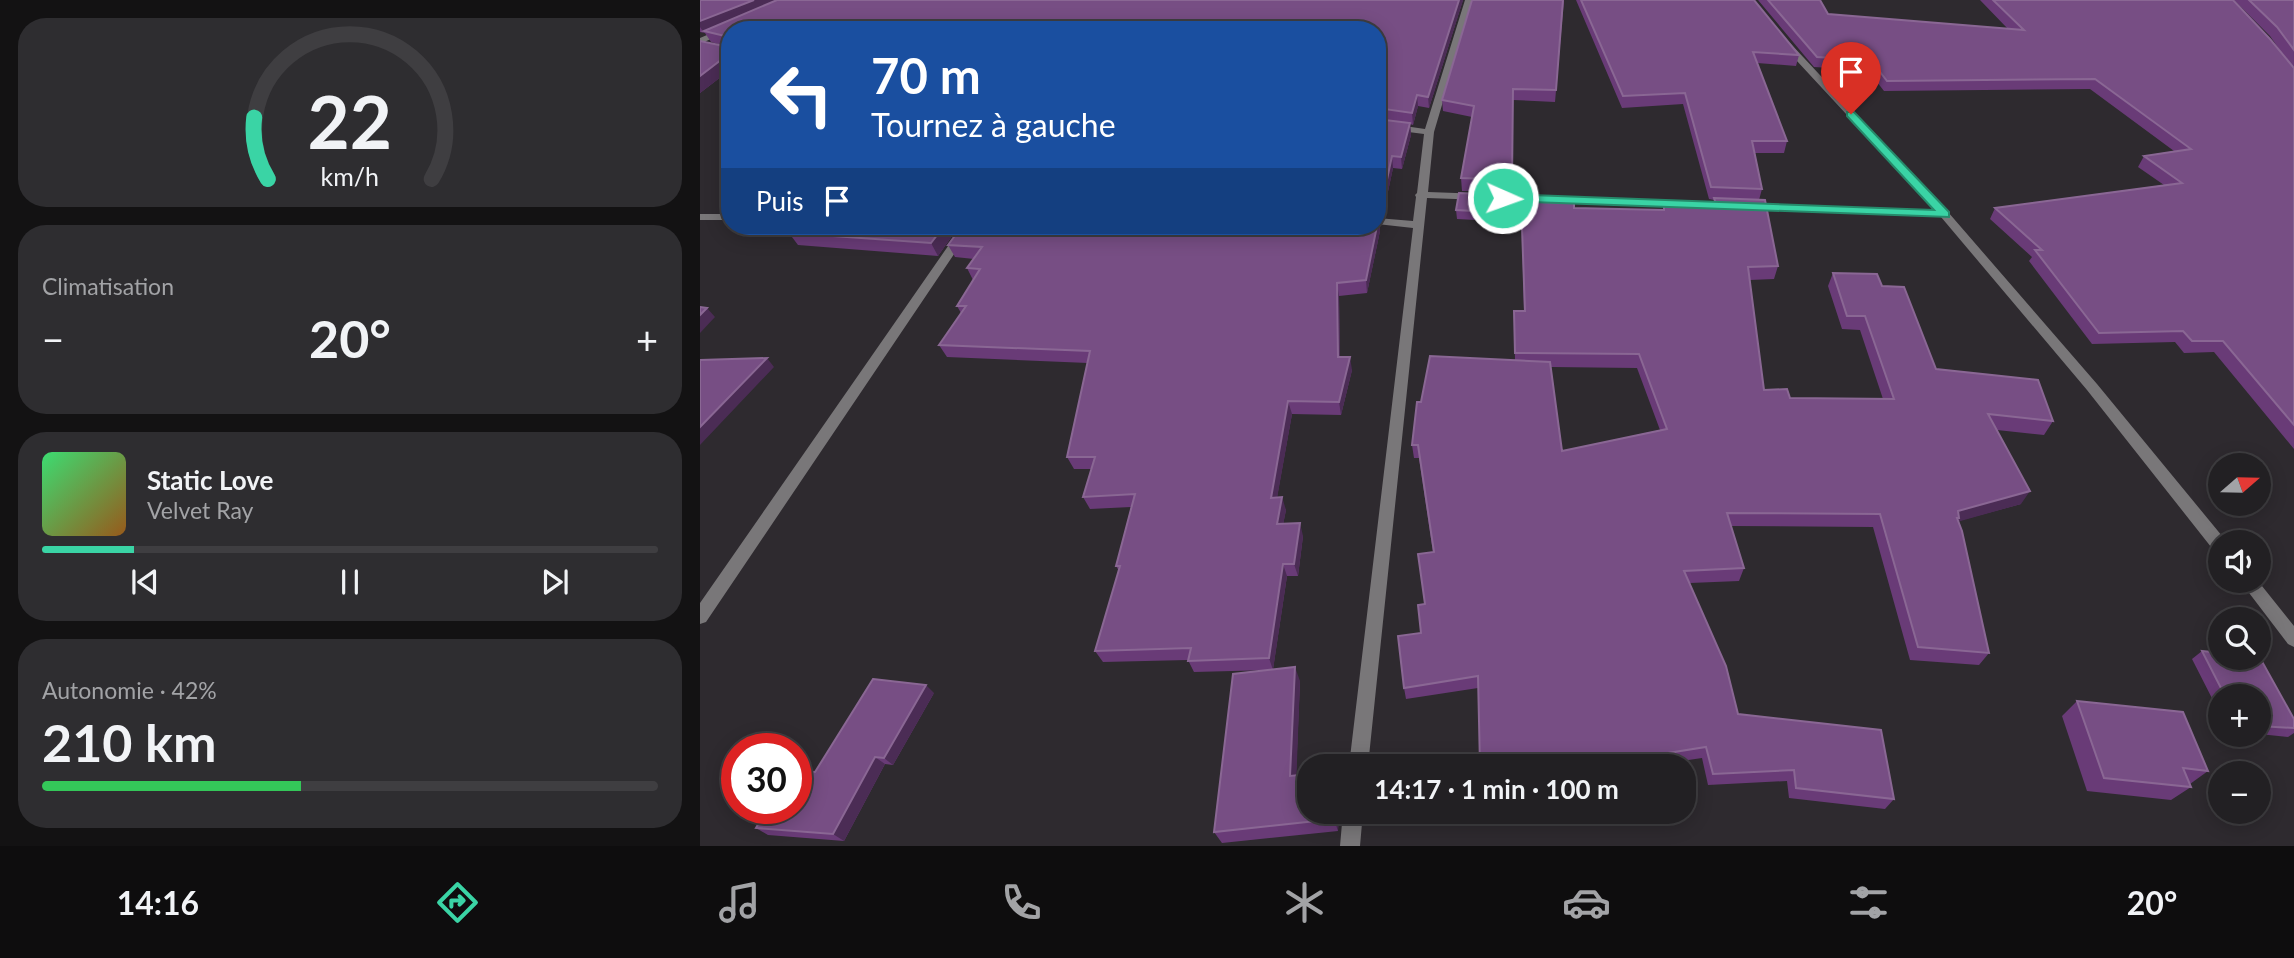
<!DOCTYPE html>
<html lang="fr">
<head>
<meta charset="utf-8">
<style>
	:root { --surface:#222023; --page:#2e2d30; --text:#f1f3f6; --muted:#a2a3a6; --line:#3f3e41; --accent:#3ad4a5 }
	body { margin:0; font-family:Lato,sans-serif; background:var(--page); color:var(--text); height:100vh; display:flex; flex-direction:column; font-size:26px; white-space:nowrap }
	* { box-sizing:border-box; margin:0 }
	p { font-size:23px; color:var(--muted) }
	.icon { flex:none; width:38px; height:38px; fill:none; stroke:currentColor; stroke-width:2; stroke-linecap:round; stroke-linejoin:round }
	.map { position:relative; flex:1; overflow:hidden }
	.drawer { display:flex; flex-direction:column; gap:18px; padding:18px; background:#131213; width:700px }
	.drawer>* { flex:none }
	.guide { position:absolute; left:21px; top:21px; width:665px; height:214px; border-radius:28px; box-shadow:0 4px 18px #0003,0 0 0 2px var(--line); background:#1a4fa0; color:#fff; overflow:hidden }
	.needle { width:46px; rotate:70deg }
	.fabs { position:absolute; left:1508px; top:453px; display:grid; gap:14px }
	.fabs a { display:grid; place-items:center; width:63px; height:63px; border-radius:50%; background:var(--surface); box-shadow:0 4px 18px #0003,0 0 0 2px var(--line); font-size:35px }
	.speed { position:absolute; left:21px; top:733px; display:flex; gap:14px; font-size:35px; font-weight:700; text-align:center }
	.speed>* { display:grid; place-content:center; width:91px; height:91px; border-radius:50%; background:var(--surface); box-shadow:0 4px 18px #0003,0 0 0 2px var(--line); line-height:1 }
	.speed .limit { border:10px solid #d22; background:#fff; color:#111 }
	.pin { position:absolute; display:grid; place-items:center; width:60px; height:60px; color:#fff; margin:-72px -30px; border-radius:50% 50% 50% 0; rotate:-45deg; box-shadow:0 0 7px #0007 }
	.pin .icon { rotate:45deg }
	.me { position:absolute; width:77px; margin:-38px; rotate:92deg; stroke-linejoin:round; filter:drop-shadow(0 0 5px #0008) }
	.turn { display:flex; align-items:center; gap:24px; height:147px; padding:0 35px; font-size:32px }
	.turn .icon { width:91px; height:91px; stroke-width:2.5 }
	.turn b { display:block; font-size:49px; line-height:60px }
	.then { display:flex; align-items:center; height:66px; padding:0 35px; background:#0003; gap:14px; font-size:26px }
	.big { font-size:52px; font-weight:700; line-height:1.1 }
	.drawer .card { flex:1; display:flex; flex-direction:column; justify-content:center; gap:10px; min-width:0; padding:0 24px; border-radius:28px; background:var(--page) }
	.drawer .dial { align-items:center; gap:0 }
	.dial svg { height:182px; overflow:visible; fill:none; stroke:var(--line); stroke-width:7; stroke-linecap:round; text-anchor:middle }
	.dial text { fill:var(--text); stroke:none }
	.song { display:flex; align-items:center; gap:21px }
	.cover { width:84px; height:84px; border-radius:10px; background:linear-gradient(135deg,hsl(140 70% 55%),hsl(30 70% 35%)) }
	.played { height:7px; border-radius:4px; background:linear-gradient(90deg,var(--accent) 15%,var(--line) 15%) }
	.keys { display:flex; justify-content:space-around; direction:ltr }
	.heat { display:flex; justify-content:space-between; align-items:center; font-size:38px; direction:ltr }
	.charge { height:10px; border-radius:5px; background:linear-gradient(90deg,#34c759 42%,var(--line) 0) }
	.trip { position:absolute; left:597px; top:754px; width:399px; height:70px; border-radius:28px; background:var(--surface); box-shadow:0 4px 18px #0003,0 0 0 2px var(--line); font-weight:700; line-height:70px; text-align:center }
	.tab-bar { display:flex; height:112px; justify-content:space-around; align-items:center; background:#0e0d0e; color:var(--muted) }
	.tab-bar .icon { width:49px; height:49px }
	.tab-bar .active { color:var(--accent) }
	.tab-bar b { font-size:32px; color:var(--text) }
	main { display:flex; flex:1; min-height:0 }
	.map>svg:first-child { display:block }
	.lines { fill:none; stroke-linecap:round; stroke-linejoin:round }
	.street { fill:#797779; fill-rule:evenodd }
	.wall { fill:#693b77; fill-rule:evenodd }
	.shaded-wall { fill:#4b2c55 }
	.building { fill:#774e84; stroke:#8a6794; stroke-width:2 }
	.route { fill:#3ad4a5; stroke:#268a6b; stroke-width:2 }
</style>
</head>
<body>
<main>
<section class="drawer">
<div class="card dial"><svg viewBox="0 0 100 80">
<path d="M14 69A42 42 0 1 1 86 69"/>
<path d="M14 69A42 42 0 0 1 8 42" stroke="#3ad4a5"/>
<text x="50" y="56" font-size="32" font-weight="700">22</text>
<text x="50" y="72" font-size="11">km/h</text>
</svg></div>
<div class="card"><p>Climatisation</p>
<div class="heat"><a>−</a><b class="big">20°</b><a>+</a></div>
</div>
<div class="card">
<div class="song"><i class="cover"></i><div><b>Static Love</b><p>Velvet Ray</p></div></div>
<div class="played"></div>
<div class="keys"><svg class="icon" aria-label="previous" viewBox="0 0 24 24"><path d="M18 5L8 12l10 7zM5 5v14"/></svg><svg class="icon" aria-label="pause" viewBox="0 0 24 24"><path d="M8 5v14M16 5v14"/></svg><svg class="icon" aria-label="next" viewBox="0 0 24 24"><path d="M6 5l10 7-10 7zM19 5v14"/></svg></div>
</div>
<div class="card"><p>Autonomie · 42%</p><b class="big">210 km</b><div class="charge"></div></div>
</section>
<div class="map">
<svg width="1594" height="846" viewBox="0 0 1594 846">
	<rect width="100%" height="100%" fill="#2e2a2f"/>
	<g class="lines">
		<!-- street -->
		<path class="street" d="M765 0H773L734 132 728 192 1030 203 1035 206 1030 209 727 198 668 766H649L713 228 677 224V218L713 221 716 197 715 195 717 193 724 134 677 128V122L725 129Z
			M21 29 28 31 0 44V38Z
			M1084 43H1090L1248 212 1397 384 1527 542H1521V553L1515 552 1387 390 1241 217 1046 209 1045 207 1050 204 1235 210 1084 47Z
			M0 214H30V220H0Z
			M262 226H273L6 622 0 624V603Z
			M1540 581H1558L1594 626V647L1588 644Z
			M643 812H663L660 846H640Z"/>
	</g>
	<!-- wall -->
	<path class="wall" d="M0 0H763L729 108 718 106 713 125 710 124 711 135 702 169 693 168 683 215 679 217 680 231 667 293 639 296 640 357 652 370 641 415 592 414 577 497 586 510 583 524 603 536 598 576H587L573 669 600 681 596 775 639 812 638 831 522 843 514 832 571 670 494 672 488 660 403 662 395 651 419 571 416 566 431 507 390 509 383 497 391 469H374L367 457 388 363 247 357 239 345 261 313 257 306 273 280 267 268 274 259 255 257 248 245 261 226H677V30H30V70L0 93V41L25 46 11 42 5 33 0 32Z
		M864 0 855 102 813 100 811 192 762 191 761 178 772 117 743 111 742 100Z
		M876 0H1054L1099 55 1096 66 1057 63 1087 141 1084 153H1055L1062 189 1059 200 1078 266 1074 279 1050 280 1064 390 1090 398 1183 399 1160 330 1142 329 1128 286 1133 273 1182 286 1236 369 1353 421 1344 435 1297 430 1321 504 1258 521 1289 653 1279 665 1210 660 1173 527 1031 526 1044 568 1039 581 990 583 1038 714 1194 799 1185 809 1089 798 1087 781 1008 785 1002 758 948 766H780L778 688 706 699 704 688 721 633 724 604 733 552 719 458H714L712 445 721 402 815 360 814 311H824L821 200 874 208 963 210 964 204 1013 207 1014 200 1009 199 983 104 922 108ZM851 367 937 368 960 430 862 451Z
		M1058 0H1120L1128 14 1308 29 1280 0H1533L1586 59 1570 36 1534 0H1594V449L1514 352 1484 353 1475 342 1392 344 1329 261 1332 257 1290 219 1295 208 1464 185 1438 167 1444 156 1474 151 1390 89 1184 91 1177 82 1151 81 1146 69 1114 67Z
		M811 195V222L757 219 756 210Z
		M95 226H259L238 256 98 245 89 233Z
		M1502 651 1594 719V733L1588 737 1559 734V696H1521V716L1492 659Z
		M234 693 193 765 185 764 144 841 68 835 56 828 115 772Z
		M1377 701 1508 771 1490 784 1491 787 1471 800 1387 791 1362 716Z"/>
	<!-- shaded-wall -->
	<path class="shaded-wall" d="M54 0H86L4 31V33L0 27V21Z
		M759 0H763L729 108 728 97Z
		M30 53V70L0 93V76Z
		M717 95 718 106 713 125 712 113Z
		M710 123 711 135 702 169 701 157Z
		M692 156 693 168 683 215 677 217V204Z
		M679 219 680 231 667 293 666 280Z
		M244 226H259L238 256 231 243Z
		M637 283 639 296 640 370 638 357Z
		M7 308 15 317 0 333V315Z
		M650 357 652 370 641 415 639 402Z
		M67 358 74 367 0 445V427Z
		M588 401 592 414 575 510 571 498Z
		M1330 491 1321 504 1257 522 1259 518 1258 511Z
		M582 497 586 510 581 536 577 524Z
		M600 523 603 536 598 576 594 564Z
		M583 564 587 576 573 670 569 658Z
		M595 667 600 681 596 788 590 776Z
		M226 685 234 693 193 765 184 758Z
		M175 757 185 764 144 841 133 834Z
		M634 812H639L638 831 634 819Z"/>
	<!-- building -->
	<path class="building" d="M0 0H54L0 21Z
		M77 0H759L728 97 717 95 712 113 677 108V30H87L65 27 62 30H30V53L0 76V41L24 46 25 36 4 31Z
		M772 0H863L856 90 813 89 812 180 761 178 774 106 742 100Z
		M881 0H1054L1099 55 1053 52 1087 141H1052L1062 189 1011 187 985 93 923 96Z
		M1068 0H1120L1128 14 1324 30 1293 0H1533L1570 39 1594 68V425L1523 341H1492L1483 331 1399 333 1335 250H1342L1295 208 1482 183 1444 156 1491 149 1395 79 1187 81 1180 72 1154 71 1149 59 1117 57Z
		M1549 0H1594V50L1577 27Z
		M677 119 710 123 701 157 692 156 682 203 677 204Z
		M759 193 811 195V213L756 210Z
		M1014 198 1065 200 1078 266 1048 267 1064 390 1087 389 1090 398 1194 399 1165 316H1147L1133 273 1177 274 1182 286 1204 287 1236 369 1338 380 1353 421 1288 414 1330 491 1258 511 1259 518H1257L1262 531 1289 653 1218 647 1180 514 1027 513 1044 568 984 571 1026 666 1038 714 1181 730 1194 799 1096 788 1094 770 1013 774 1006 747 886 766H780L778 676 704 688 698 636 721 633 718 605 725 604 718 554 734 552 718 445H712L717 402H721L730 356 850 362 862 451 967 429 939 354 815 353 814 311H825L821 200 874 201V208L964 210V204L1017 207Z
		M95 226H244L231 243 89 233Z
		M262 226H470L505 227 508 226H677L666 280 637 283 638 357H650L639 402 588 401 571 498 582 497 577 524 600 523 594 564H583L569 658 488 661 491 648 395 651 420 566H416L435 494 383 497 395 457H367L390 351 239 345 266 306H257L280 269 267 268 282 247 248 245Z
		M0 307 7 308 0 315Z
		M67 358 0 427V360Z
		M1502 651 1521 653V658H1559V656L1594 719V728L1559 726V696H1525Z
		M595 667 590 776 609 774V812H634V819L514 832 533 674Z
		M173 679 226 685 184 758 175 757 133 834 56 828 68 808H96V771L115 772Z
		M1377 701 1483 712 1508 771 1483 768 1491 787 1404 778Z"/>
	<!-- route -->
	<path class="route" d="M1147 112H1154L1249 212V217L803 201 797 198 803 194 1234 210 1147 116Z"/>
</svg>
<div class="fabs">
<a><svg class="needle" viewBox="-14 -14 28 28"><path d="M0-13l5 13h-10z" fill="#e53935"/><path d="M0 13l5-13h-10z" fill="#a2a3a6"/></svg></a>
<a><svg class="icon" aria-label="sound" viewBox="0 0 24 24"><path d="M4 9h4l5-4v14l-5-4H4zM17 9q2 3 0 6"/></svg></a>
<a><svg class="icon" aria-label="search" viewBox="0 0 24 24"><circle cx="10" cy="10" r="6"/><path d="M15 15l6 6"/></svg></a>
<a>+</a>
<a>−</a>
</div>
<div class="speed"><div class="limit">30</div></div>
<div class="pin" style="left:1151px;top:114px;background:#d93025"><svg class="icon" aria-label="arrive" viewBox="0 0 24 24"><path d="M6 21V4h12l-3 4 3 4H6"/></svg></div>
<svg class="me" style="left:803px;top:198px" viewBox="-20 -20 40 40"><circle r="17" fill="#3ad4a5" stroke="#fff" stroke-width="3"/><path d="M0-11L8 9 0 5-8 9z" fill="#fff"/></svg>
<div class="trip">14:17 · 1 min · 100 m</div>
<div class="guide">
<div class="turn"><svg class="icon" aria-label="left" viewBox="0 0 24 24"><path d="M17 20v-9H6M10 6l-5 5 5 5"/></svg><div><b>70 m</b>Tournez à gauche</div></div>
<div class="then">Puis<svg class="icon" aria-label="arrive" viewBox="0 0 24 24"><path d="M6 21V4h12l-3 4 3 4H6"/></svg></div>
</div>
</div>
</main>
<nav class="tab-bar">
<b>14:16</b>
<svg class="icon active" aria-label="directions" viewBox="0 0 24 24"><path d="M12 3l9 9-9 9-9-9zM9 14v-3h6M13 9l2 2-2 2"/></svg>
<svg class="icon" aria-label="music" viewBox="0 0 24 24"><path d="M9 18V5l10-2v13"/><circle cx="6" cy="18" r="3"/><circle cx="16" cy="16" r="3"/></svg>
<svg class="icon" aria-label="phone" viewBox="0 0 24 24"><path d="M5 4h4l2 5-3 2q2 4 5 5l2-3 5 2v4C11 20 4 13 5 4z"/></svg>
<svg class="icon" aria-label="climate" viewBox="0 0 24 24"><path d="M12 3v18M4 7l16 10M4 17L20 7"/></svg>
<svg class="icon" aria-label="car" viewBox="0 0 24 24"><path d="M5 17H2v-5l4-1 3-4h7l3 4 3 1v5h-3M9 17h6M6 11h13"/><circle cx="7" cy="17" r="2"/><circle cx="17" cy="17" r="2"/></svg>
<svg class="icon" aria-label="filters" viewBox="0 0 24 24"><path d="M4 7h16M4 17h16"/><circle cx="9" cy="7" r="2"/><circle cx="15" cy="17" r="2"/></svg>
<b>20°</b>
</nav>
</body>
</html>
